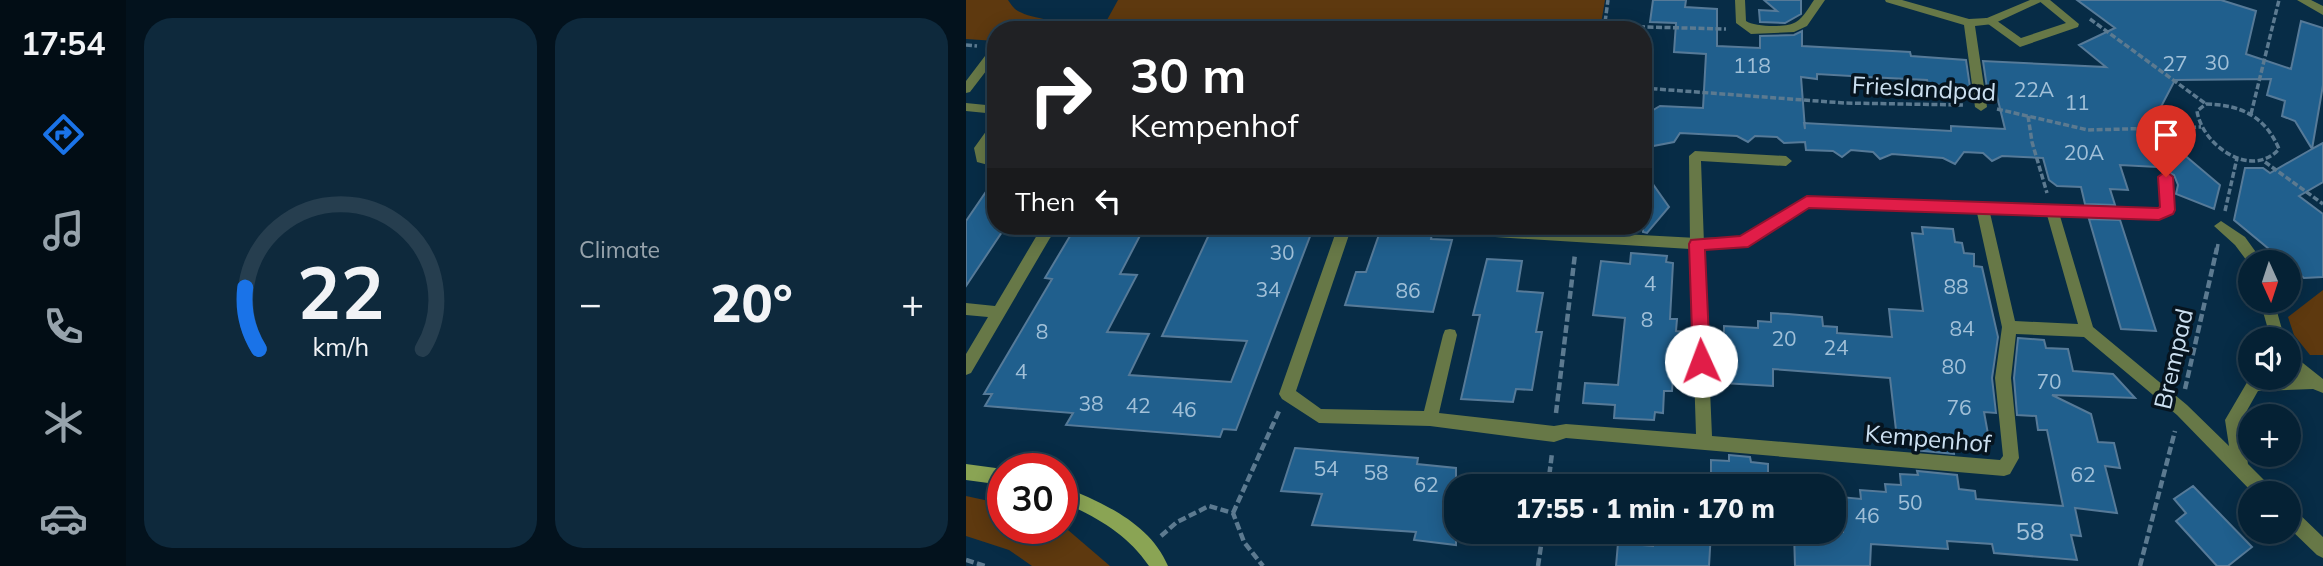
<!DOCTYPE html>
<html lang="en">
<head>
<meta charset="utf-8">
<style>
	:root { --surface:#052134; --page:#0e293c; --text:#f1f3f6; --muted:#97a3ac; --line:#263e4f; --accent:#1a73e8 }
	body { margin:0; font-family:Mulish,sans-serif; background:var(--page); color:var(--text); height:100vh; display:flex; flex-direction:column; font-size:26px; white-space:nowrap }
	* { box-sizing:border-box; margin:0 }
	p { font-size:23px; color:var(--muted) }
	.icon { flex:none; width:38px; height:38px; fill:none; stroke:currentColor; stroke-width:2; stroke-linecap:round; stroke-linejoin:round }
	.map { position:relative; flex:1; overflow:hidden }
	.sheet { display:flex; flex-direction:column; gap:18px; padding:18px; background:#03121d; width:840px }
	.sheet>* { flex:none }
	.hud { position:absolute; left:21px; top:21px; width:665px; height:214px; border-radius:28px; box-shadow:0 4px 18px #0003,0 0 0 2px var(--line); background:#202124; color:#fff; overflow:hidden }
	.needle { width:46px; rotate:177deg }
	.tools { position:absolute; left:1272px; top:250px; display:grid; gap:14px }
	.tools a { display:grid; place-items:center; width:63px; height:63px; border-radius:50%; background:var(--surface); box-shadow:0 4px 18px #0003,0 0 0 2px var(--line); font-size:35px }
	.speed { position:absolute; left:21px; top:453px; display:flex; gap:14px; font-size:35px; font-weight:700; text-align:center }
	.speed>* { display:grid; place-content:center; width:91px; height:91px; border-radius:50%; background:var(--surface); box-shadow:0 4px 18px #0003,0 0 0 2px var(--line); line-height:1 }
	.speed .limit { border:10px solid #d22; background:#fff; color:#111 }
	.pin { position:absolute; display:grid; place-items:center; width:60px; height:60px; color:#fff; margin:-72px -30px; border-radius:50% 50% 50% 0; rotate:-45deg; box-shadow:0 0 7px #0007 }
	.pin .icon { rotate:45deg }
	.me { position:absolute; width:77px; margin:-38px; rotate:358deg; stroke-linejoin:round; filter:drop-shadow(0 0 5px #0008) }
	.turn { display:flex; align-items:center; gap:24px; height:147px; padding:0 28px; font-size:32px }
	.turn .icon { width:91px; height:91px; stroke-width:2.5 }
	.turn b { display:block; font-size:49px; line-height:60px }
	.then { display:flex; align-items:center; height:66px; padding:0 28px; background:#0003; gap:14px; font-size:26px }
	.big { font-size:52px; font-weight:800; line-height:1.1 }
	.sheet .card { flex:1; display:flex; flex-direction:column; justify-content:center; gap:10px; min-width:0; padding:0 24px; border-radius:28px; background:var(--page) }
	.sheet .dial { align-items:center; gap:0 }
	.dial svg { height:182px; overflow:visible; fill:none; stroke:var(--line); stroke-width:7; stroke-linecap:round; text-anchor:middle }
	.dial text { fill:var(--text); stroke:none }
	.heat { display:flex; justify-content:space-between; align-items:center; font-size:38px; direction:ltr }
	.sheet .tiles { flex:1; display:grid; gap:18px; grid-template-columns:repeat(2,1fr) }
	.trip { position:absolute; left:478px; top:474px; width:402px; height:70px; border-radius:28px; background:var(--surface); box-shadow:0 4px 18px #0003,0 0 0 2px var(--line); font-weight:800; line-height:70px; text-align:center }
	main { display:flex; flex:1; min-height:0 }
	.dock { display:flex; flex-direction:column; width:126px; justify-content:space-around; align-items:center; background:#020d15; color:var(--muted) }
	.dock .icon { width:49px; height:49px }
	.dock .on { color:var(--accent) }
	.dock b { font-size:32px; color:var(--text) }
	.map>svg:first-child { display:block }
	.green { fill:#5e390f }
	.building { fill:#205f8d; stroke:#567a98; stroke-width:2 }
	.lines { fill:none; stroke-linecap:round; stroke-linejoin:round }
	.path-far1 { stroke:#5c7a90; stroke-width:3.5; stroke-dasharray:6 2.5; stroke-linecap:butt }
	.path { stroke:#5c7a90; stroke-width:4.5; stroke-dasharray:8 3.5; stroke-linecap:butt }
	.lane { fill:#677847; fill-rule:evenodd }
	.street { fill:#677847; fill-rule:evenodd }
	.secondary { fill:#8aa454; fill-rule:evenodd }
	.route { fill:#e11d48; stroke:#92132f; stroke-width:2 }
	.labels { text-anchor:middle; stroke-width:7; stroke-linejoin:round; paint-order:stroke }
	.number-label { font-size:21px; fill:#a1c0d8 }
	.street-label { font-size:24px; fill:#cce0f1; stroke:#06141f }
	.near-number-label { font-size:24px; fill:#a1c0d8 }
</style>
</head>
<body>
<main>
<nav class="dock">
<b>17:54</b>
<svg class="icon on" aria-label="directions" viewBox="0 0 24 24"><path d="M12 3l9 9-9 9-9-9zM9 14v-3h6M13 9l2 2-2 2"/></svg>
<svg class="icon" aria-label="music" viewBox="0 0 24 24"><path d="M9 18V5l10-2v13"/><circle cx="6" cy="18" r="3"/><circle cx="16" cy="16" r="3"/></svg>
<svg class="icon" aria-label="phone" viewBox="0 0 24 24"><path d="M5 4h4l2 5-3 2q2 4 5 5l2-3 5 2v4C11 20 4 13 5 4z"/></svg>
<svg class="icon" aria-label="climate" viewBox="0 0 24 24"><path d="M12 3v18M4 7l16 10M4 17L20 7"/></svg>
<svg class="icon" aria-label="car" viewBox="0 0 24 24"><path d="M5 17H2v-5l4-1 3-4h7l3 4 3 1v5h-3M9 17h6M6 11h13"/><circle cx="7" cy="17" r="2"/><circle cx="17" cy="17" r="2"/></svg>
</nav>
<section class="sheet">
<div class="tiles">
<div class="card dial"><svg viewBox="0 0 100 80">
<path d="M14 69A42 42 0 1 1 86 69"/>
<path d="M14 69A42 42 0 0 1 8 42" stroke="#1a73e8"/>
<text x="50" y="56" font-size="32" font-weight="700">22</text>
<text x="50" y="72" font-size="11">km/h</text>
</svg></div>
<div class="card"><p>Climate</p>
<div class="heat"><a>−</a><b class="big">20°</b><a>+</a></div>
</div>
</div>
</section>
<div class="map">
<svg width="1357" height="566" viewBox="0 0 1357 566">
	<rect width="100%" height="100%" fill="#072c46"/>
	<!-- green -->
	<path class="green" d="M0 0H42C44 3 46 6 49 9 63 21 124 26 141 20L152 0H639L634 30H30V41L0 39Z
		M1357 290V355H1344L1328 335 1322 317Z
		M0 496 37 504V528H96L102 530 144 566H66L43 550 0 536Z"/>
	<!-- building -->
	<path class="building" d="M687 0H720L719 7 751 9V46L794 48V36L828 35 836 31V46L944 52 945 56 1000 60 1004 87 962 84 961 80 902 77 851 74V79L835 77 839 129 838 123 985 131V126L1039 129 1029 88H1021L1017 61 1140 67 1113 45 1149 28 1111 0H1255L1290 11 1280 54 1325 69 1335 21 1357 28V85L1346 149 1357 143V182L1333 196 1357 214V277L1338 278 1268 220 1279 168H1297L1304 173 1346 149 1329 121 1316 116 1319 101 1301 95 1305 79 1209 80 1177 141 1203 142 1254 185 1248 209 1210 194 1212 185 1208 175 1192 167 1154 165 1162 190 1144 189 1149 205 1119 204 1115 187 1091 186 1083 180 1077 158 1036 156 1026 161 1017 153 998 152 989 164 977 158 926 154 914 159 907 152 885 150 876 157 867 151 840 150 839 142 818 143 811 137 789 136 782 142 771 136 714 133 708 142 677 148V116L694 106 737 108 740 54 708 52 710 23 684 22Z
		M798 0H835V14L819 23 794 22 793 10 811 11Z
		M677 170 703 207 681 233 677 232Z
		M30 177V226H40L0 286V221Z
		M1123 219 1154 220 1190 331 1155 329Z
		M110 226H179L154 274 171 275 141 332 183 334 163 375 265 382 281 341 196 336 247 226H348L270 430 257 429 254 437 100 425 107 413 19 406 26 394H18L86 279 79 278Z
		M416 226H439L437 232 466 234 465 239 486 240 467 312 379 305 390 272H400Z
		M956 227 987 229 989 242 996 243 998 253 1008 254V266L1016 267 1032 337 1026 378 1030 413 1018 412 1024 445 987 443 988 454 948 450 945 431 930 430 924 378 807 369V386L757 383 758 326 792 328V321L805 322V313L822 314 856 317 857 326 871 327V333L926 337 923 309 957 311 946 233 957 234Z
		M665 253 701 256 700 262 707 263 704 319H711L710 331 720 332 718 378H707L706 391H698L697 413 689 412 688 420 648 418 649 405 617 403 619 383 652 385 659 318 627 315 635 261 664 264Z
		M521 259 556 261 551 291 577 293 570 332H576L566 390 550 389 547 402 495 399 514 315H507Z
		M1052 338 1078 340 1080 348 1102 349 1107 371 1147 374 1169 398 1086 395 1125 414 1132 442 1148 443 1154 468 1139 466 1151 513 1109 508 1115 536 1105 535 1111 560 1028 553 1026 544 981 541 982 549 905 544 904 566H829L828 532H877L875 497 895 499 894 490 920 492 919 484 935 485 934 474 952 475 951 471 991 475 993 489 1009 491 1010 499 1097 506 1081 430H1072L1070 416 1051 415 1048 378Z
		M329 448 452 458 451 464 490 468V545L448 540 450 532 346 525 356 494 315 491Z
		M763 455 784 457 785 462 802 464V486H745V460L763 461Z
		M1227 486 1286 547 1262 566H1251L1210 521 1220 513 1208 499Z
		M687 532H745L743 566H650L652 543 687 546Z"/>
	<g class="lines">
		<!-- path-far1 -->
		<path class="path-far1" d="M1124 19 1240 104
			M639 26 760 29
			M638 30 642 0
			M0 45 11 46
			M677 88 878 103 998 105
			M1240 104C1275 105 1299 116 1313 149 1285 180 1236 145 1231 111Z
			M1031 109 1122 130 1235 127
			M1285 114 1313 0
			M1062 116 1066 142 1081 193
			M1299 162 1357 204
			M1259 211 1271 158
			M1251 250 1252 244"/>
		<!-- path -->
		<path class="path" d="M1219 389 1251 248
			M590 413 609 254
			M582 486 586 453
			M267 513 313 411
			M195 536 211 522 243 506 267 513 278 542 297 566
			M0 560 19 566
			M572 566 577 532
			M1174 566 1209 431"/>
		<!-- lane -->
		<path class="lane" d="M1072 0H1084L1113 24 1112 27 1054 47 1018 21 1019 18H1027L1055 38 1100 23Z
			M729 151 820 156 826 161 820 166 735 161 738 244 736 248H726L724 244 723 156Z"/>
		<!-- street -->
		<path class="street" d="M769 0H779L780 21C789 27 821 28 830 22 838 17 843 7 848 0H859L841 26 828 32 785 34 770 23Z
			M919 0H936L1003 19 1021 18 1064 0H1079L1027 24 1009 26 1021 107 1015 111 1009 107 998 25 920 2Z
			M1331 0H1345L1357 6V15Z
			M26 51 30 52V58L4 92 0 93V81L22 52Z
			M0 103 30 106V114L0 111Z
			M30 122V136L20 149 21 155 30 157V167L11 162 8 148 26 123Z
			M1200 172 1206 177 1209 210 1207 214 1198 218 1094 216 1127 327 1221 405 1263 446 1259 420 1283 379 1323 378V376H1331L1323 369V352L1357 379V393L1347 389 1292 391 1275 421 1282 464 1306 488 1308 494H1288L1211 415 1118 337 1050 334 1045 378 1053 458 1044 474 1038 476 600 438 588 442 464 426 353 423 316 399 313 394 372 226H386L330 391 355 409 458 411 477 335 479 330 484 329 489 330 491 335 473 413 588 426 600 424 730 434 724 249 529 237 509 230 507 226 731 238 774 237 841 197 1011 203 1016 201 1021 203 1192 209 1195 207 1194 177ZM843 207 1011 213 1036 327 1029 378 1037 456 1034 460 746 436 738 249 781 246ZM1024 213 1081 215 1112 324 1049 321Z
			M1255 221 1279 237 1297 262H1284V265L1269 245 1248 226Z
			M79 226H95L84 238 5 373 0 375V354L22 317 0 315V303L29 306 74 230Z
			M1294 301H1308L1319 340H1305Z
			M1323 508 1329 510 1357 537V558L1351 555 1323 528Z"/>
		<!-- secondary -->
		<path class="secondary" d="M0 464 37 469V485L0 480Z
			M96 486C137 503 184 523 202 566H183C161 534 131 517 96 502Z"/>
	</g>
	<!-- route -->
	<path class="route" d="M1200 171 1207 177 1209 210 1207 214 1193 220 843 208 782 247 739 250 744 361 741 366 735 368 729 366 727 361 723 244 725 240 774 236 841 196 1192 208 1194 207 1192 177Z"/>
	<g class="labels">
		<!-- number labels -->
		<g class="number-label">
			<text x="1251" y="70">30</text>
			<text x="1209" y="71">27</text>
			<text x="786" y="73">118</text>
			<text x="1068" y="97">22A</text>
			<text x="1111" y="110">11</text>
			<text x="1118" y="160">20A</text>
			<text x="316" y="260">30</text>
			<text x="684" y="291">4</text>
			<text x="990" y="294">88</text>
			<text x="302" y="297">34</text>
			<text x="442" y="298">86</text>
			<text x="681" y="327">8</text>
			<text x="996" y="336">84</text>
			<text x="76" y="339">8</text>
			<text x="818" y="346">20</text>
			<text x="870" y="355">24</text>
			<text x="988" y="374">80</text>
			<text x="55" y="379">4</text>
			<text x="1083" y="389">70</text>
			<text x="125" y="411">38</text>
			<text x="172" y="413">42</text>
			<text x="993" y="415">76</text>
			<text x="218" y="417">46</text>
			<text x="360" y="476">54</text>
			<text x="410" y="480">58</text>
			<text x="1117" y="482">62</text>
			<text x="460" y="492">62</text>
			<text x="944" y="510">50</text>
			<text x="901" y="523">46</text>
		</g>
		<!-- street labels -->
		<g class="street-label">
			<text transform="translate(958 89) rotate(3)" y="8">Frieslandpad</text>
			<text transform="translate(1208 359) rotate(-77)" y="8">Brempad</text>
			<text transform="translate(962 439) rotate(5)" y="8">Kempenhof</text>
		</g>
		<!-- near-number labels -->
		<g class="near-number-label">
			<text x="1064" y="540">58</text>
		</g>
	</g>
</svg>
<div class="tools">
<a><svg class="needle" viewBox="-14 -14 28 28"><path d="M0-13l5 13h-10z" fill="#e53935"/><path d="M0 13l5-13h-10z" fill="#97a3ac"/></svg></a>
<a><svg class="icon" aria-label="sound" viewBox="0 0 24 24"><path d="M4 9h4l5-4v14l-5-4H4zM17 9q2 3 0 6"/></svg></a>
<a>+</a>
<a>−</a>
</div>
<div class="speed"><div class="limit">30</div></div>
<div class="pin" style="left:1200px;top:177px;background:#d93025"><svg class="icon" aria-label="arrive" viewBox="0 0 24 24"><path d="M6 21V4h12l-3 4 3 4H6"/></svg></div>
<svg class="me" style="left:735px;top:361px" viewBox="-20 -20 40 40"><circle r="19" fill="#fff"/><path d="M0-13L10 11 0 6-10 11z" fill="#e11d48"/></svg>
<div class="trip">17:55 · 1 min · 170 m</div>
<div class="hud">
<div class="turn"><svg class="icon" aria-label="right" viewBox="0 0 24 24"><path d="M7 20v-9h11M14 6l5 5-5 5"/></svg><div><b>30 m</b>Kempenhof</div></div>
<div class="then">Then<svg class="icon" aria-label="left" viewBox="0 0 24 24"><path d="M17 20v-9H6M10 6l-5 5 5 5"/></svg></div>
</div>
</div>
</main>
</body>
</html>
